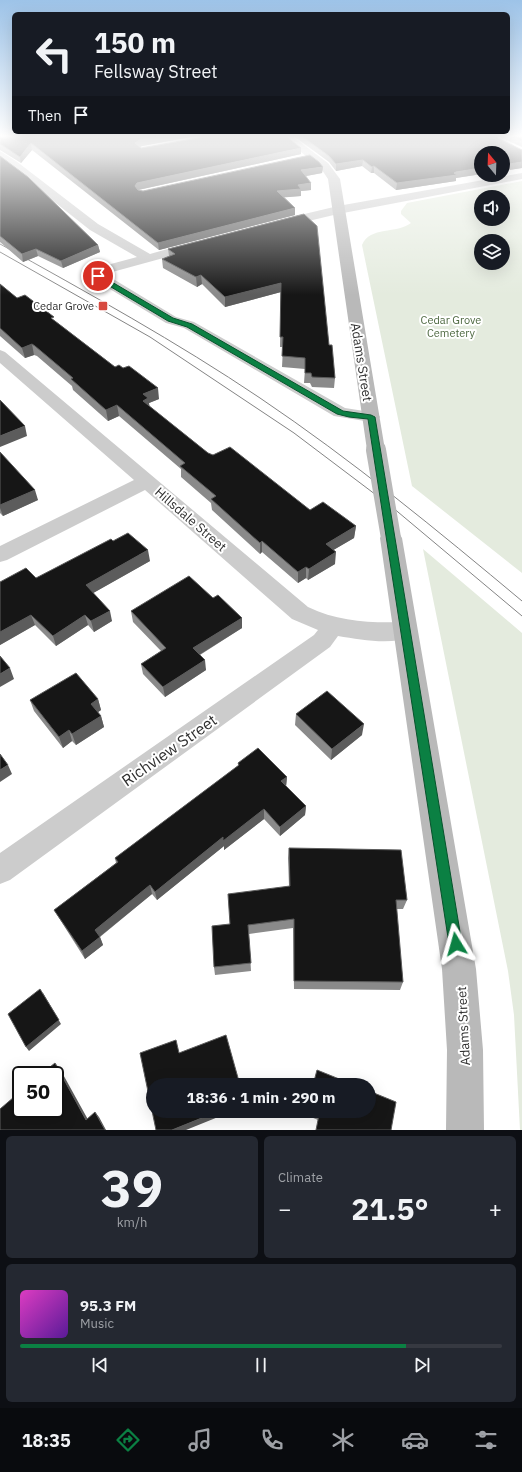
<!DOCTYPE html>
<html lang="en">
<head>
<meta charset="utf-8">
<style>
	:root { --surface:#171b24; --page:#242831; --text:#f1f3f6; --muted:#9ea1a6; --line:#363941; --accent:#0b8043 }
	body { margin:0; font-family:"IBM Plex Sans",sans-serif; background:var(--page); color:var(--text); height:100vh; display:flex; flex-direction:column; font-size:15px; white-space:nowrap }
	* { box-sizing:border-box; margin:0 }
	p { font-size:13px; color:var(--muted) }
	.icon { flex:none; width:22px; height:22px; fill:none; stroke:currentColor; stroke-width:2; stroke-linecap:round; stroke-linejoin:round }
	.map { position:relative; height:1130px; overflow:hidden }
	.details { display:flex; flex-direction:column; gap:6px; padding:6px; background:#0d0f14; flex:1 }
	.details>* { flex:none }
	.banner { position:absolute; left:12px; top:12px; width:498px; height:122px; border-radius:6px; box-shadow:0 4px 16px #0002; background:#171b24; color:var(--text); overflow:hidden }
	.needle { width:26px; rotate:341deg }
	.tools { position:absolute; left:474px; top:146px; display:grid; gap:8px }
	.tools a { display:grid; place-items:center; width:36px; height:36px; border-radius:50%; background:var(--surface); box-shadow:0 4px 16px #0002; font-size:20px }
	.speed { position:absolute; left:12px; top:1066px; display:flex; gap:8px; font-size:20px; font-weight:700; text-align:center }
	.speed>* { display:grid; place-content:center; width:52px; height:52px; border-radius:50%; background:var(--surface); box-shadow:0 4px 16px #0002; line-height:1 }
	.speed .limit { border:2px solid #111; border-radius:6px; background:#fff; color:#111 }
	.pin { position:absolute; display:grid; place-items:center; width:34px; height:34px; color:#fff; margin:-17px; border:2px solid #fff; border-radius:50%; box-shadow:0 1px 4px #0007 }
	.me { position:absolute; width:44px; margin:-22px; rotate:352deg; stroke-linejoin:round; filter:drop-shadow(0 0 3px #0008) }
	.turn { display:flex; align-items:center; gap:14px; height:84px; padding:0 16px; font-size:18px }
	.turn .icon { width:52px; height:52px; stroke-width:2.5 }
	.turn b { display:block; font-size:28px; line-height:34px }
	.then { display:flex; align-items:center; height:38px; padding:0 16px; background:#0003; gap:8px; font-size:15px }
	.big { font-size:30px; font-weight:700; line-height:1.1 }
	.details .card { flex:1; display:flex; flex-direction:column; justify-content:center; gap:6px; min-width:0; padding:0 14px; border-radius:6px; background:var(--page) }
	.details .dial { align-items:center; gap:0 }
	.dial b { font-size:52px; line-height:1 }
	.song { display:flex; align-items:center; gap:12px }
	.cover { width:48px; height:48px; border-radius:6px; background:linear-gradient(135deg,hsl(310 70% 55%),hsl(270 70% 35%)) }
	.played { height:4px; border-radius:2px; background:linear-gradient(90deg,var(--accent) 80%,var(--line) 80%) }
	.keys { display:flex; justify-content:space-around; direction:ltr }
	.heat { display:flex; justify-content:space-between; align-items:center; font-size:22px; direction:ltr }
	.details .tiles { flex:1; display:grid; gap:6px; grid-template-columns:1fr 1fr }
	.card:last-child { grid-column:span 2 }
	.trip { position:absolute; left:146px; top:1078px; width:230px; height:40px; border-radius:20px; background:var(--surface); box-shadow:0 4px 16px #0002; font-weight:700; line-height:40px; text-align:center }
	.menu { display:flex; height:64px; justify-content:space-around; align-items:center; background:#090b0e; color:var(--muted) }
	.menu .icon { width:28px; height:28px }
	.menu .selected { color:var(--accent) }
	.menu b { font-size:18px; color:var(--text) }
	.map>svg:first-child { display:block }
	.green { fill:#e4ebde; fill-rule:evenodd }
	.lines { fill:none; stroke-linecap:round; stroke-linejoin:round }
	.minor { fill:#ccc; fill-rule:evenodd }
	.secondary { fill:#b9b9b9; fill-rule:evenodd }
	.tram { stroke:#848484; stroke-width:1 }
	.secondary-bridge { stroke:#b9b9b9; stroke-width:20 }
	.wall { fill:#8a8a8a }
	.shaded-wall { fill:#5c5c5c }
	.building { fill:#161616; stroke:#5c5c5c }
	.route { fill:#0b8043; stroke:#07532c }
	.poi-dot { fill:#d74a40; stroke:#fff; stroke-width:1.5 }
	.labels { text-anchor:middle; stroke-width:4; stroke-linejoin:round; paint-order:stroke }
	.far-poi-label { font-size:11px; fill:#2f2f2f; stroke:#fff; text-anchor:end }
	.far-park-label { font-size:11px; fill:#4d6840; stroke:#fff }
	.street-label { font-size:13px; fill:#2f2f2f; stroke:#fff }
	.near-street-label { font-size:16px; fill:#2f2f2f; stroke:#fff }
</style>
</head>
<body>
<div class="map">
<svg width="522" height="1130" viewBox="0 0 522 1130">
	<rect width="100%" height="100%" fill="#fff"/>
	<!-- green -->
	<path class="green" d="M522 181V573L412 486 362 245C370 226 397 234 411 223L401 214V211L407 203ZM481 197H503V219H481ZM481 241H503V263H481Z
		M423 549 522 633V1130H520L514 1015 508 971Z"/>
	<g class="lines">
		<!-- minor -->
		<path class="minor" d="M0 151 16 161 98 224 150 254 196 241 200 242 202 245 200 248 105 274 176 317 194 322 345 408 377 413 380 417 377 421 371 422 334 416 184 328 166 323 90 277 88 274 96 268 137 257 90 230 0 159Z
			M522 173V179L338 214 279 228 275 227 273 224 275 221 338 206Z
			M0 350 5 352 308 607C339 622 371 623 405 622L413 625 416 631 413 637C390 645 362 640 338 636L330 647 10 880 0 884V853L314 635 318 630 292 619 145 490 7 560 0 562V546L134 480 0 363Z"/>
		<!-- secondary -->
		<path class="secondary" d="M282 137H293L328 163 340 179 385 450 383 454 376 456 369 454 367 450 328 179 320 167Z
			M391 531 399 533 402 538 476 969 483 1050 484 1130H446L447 1050 442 969 380 538 383 533Z"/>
		<!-- tram -->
		<path class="tram" d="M0 244C88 293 177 342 260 398 352 460 437 530 522 601
			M0 252 150 337 294 433 392 507 522 616"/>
		<!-- secondary-bridge -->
		<path class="secondary-bridge" d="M376 450 391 538"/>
	</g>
	<!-- wall -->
	<path class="wall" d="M0 137H190L142 146 139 147 141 148H301V154L138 190 143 191 323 167 322 173 306 176 311 190 301 191V196L284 197 295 208V215L159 250 32 150 21 163 0 150Z
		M295 137H496L522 150V168L456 178V181L396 190 374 173H371L362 166 336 171 329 162Z
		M500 137H522V147Z
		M0 156 98 245 100 252 63 268 38 256 23 262 0 242Z
		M304 214 329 345 335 378 334 388 312 387 310 383H304L305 369 282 367 283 347H280L281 292 225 307 202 284 197 287 163 268 162 259 169 256 168 249Z
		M0 284 17 298 55 321 115 367 159 399 149 403V406L208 453 310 510 356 526 354 538 333 550 335 564 308 580 306 578 298 583 262 552 260 554 212 510 211 503 181 477V469L119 416 108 421 73 390 72 386 37 356 34 355 25 358 0 336Z
		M0 452 38 500 3 516 0 513Z
		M113 541 150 561 93 593 112 621 94 632 88 625 56 646 35 625 0 645V582L36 578Z
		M213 598 242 618V628L200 655 206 670 165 697 143 674 141 664 161 651 133 622 131 611Z
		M98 699 101 710 98 712 101 716 104 727 76 745 72 741 63 748 34 711 30 700Z
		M296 714 362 735 331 760 295 725Z
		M238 763 287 777 286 786 306 806 305 815 280 836 264 819 224 850V846L157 900 152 894 100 937 103 945 85 959 59 918 54 910 116 863 115 858 238 766Z
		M289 848 407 900 403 909H396L403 982 400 990 294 989 293 928 249 934 251 971 215 975 214 967 230 924 289 886 288 858Z
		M307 1111H369L318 1120 306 1115Z"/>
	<!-- shaded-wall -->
	<path class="shaded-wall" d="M156 137H190L142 146 136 149 135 143 141 139Z
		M31 143 32 150 21 163 20 157Z
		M301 148V154L138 190 135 186 137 183 142 182Z
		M363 160 362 166 336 171V164Z
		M522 162V168L503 171V165Z
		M374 166V173H371L372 167Z
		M323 167 322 173 301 177V170Z
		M481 168V174L456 178V181L396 190 397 183 456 172Z
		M311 183V190L301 191V196L277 198V191L298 185Z
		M295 208V215L159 250 158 243Z
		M98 245 100 252 63 268 61 261Z
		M36 249 38 256 23 262 22 254Z
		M201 275 202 284 197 287 196 277Z
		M281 283V292L225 307V297Z
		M32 344 34 355 25 358 22 348Z
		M158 388 159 399 149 403 150 409 143 401V394Z
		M117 405 119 416 108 421 106 410Z
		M25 426 27 436 0 447V436Z
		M35 490 38 500 3 516 0 508V505Z
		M356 526 354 538 325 555 326 544Z
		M262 541V552L260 554V543Z
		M148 550 150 561 88 596 86 585Z
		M336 552 335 564 308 580 309 569Z
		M306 567V578L298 583V572Z
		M110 611 112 621 94 632 91 621Z
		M31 615 35 625 0 645V632Z
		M85 615 88 625 56 646 53 636Z
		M242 618V628L194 658 193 648Z
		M205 660 206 670 165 697 163 687Z
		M10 668 14 679 0 687V674Z
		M98 699 101 710 94 715 91 704Z
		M101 716 104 727 76 745 72 734Z
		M364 724 362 735 331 760 332 749Z
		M69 730 72 741 63 748 59 737Z
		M8 765 12 774 0 782V770Z
		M287 777 286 787 281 781Z
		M306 806 305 815 280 836V827Z
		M264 809V819L224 850V846L157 900 155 892 223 837Z
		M150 885 152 894 98 938 95 930Z
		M100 937 103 945 85 959 82 951Z
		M43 993 61 1024 29 1051 26 1047Z
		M55 1063 60 1069 91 1125 86 1120Z
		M219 1111H233L186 1130H172Z
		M95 1112 99 1117 106 1130H105Z"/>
	<!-- building -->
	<path class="building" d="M0 137H156L141 139 135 143 141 148 204 137H287L301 148 137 183 135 186 138 190 143 191 310 155 319 162 323 167 301 170 311 183 298 185 301 189 277 191 295 208 158 243 31 143 20 157 0 144Z
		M303 137H496L522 150V162L503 165V153H481V168L456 172 454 173 457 175 397 183 374 166 372 167 363 160 336 164 329 156Z
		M514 137H522V141Z
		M0 156 28 177 98 245 61 261 36 249 22 254 0 236Z
		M304 214 317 226 329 345H332L335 378 312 377 311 373H305V358L282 356 283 337H280L281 283 225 297 201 275 196 277 162 259 175 254 168 249Z
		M0 284 17 298 25 295 54 317 51 318 115 367 119 365 123 368 129 366 158 388 143 394 148 398 143 401 208 453 213 455 230 447 310 510 323 502 356 526 326 544 336 552 309 569 306 567 298 572 262 541 260 543 211 499 216 496 180 466 185 463 117 405 106 410 71 379 73 378 35 346 32 344 22 348 0 328Z
		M0 400 25 426 0 436Z
		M0 452 35 490 0 505Z
		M128 533 148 550 86 585 110 611 91 621 85 615 53 636 31 615 0 632V582L26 568 36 578 111 539 113 541Z
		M189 576 213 598 218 595 242 618 193 648 205 660 163 687 141 664 166 648 131 611Z
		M0 656 10 668 0 674Z
		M76 673 98 699 91 704 101 716 72 734 69 730 59 737 30 700Z
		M327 691 364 724 332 749 296 714Z
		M258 748 287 777 281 781 306 806 280 827 264 809 223 841V837L155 892 150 885 95 930 100 937 82 951 54 910 118 862 115 858 239 765 238 763Z
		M0 754 8 765 0 770Z
		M289 848 401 850 407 900H396L403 982 294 981V919L248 925 251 963 214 967 212 926 230 924 228 894 290 886Z
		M40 989 59 1020 26 1047 8 1014Z
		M226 1035 240 1085H153V1111H219L172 1130H156L140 1053 176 1040 179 1053Z
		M55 1063 86 1120 95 1112 105 1130H0V1109L21 1091V1109H55V1075H40Z
		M317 1070 354 1085H313Z
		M369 1091 396 1102 391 1130H316L319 1115 311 1111H369Z"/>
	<!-- sky -->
	<linearGradient id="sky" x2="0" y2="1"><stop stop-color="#9dc3e8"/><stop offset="0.46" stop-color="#fff"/><stop offset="1" stop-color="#fff" stop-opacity="0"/></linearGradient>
	<rect width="522" height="295" fill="url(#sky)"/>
	<!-- route -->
	<path class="route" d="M96 275H100L173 318 192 324 343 411 371 415 375 417 462 944 460 949 456 951 451 949 449 944 368 419 349 417 337 414 187 327 168 321 96 278Z"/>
	<!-- markers -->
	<rect class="poi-dot" x="98" y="301" width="10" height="10" rx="2"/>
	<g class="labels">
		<!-- far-poi labels -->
		<g class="far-poi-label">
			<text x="94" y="310">Cedar Grove</text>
		</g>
		<!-- far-park labels -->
		<g class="far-park-label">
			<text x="451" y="324">Cedar Grove<tspan x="451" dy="13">Cemetery</tspan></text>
		</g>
		<!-- street labels -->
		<g class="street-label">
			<text transform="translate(362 362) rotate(81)" y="5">Adams Street</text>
			<text transform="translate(191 519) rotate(41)" y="5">Hillsdale Street</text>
			<text transform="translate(463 1026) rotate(-93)" y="5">Adams Street</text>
		</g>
		<!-- near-street labels -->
		<g class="near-street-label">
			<text transform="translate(169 750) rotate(-35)" y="6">Richview Street</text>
		</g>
	</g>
</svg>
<div class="tools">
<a><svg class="needle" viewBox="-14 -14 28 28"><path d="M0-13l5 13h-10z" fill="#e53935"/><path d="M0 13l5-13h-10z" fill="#9ea1a6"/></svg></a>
<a><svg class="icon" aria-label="sound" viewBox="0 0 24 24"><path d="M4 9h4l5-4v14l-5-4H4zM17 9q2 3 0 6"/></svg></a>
<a><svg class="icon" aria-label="layers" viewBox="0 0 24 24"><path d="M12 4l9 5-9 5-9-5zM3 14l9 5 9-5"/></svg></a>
</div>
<div class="speed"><div class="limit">50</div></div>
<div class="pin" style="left:98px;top:276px;background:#d93025"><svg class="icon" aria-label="arrive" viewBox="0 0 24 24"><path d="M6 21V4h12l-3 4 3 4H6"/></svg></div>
<svg class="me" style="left:456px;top:944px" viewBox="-20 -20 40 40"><path d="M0-17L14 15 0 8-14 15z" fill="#0b8043" stroke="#fff" stroke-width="4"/></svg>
<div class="trip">18:36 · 1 min · 290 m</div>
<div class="banner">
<div class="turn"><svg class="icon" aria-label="left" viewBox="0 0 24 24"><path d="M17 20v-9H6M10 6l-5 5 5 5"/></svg><div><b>150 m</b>Fellsway Street</div></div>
<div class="then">Then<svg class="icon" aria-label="arrive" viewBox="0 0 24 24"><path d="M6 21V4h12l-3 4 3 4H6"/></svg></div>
</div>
</div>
<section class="details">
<div class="tiles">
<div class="card dial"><b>39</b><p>km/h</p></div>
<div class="card"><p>Climate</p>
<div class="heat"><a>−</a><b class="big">21.5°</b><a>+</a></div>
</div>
<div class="card">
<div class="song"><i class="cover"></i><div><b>95.3 FM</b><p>Music</p></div></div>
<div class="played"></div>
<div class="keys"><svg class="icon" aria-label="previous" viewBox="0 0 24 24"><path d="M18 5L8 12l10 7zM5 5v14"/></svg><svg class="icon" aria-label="pause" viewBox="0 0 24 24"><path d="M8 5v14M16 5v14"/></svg><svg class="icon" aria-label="next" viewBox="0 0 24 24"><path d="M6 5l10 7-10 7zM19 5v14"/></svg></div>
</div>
</div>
</section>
<nav class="menu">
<b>18:35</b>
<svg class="icon selected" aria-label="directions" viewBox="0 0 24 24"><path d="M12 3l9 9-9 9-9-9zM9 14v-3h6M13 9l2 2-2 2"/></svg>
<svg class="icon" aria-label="music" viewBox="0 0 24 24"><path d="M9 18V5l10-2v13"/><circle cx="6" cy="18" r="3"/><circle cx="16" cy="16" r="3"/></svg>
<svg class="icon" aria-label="phone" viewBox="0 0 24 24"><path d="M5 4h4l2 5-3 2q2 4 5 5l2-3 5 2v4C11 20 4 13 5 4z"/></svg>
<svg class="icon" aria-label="climate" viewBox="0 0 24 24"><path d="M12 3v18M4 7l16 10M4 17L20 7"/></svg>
<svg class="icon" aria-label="car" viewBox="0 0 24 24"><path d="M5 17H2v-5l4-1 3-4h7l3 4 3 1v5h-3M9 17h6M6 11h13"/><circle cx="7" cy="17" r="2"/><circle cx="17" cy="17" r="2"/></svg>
<svg class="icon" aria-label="filters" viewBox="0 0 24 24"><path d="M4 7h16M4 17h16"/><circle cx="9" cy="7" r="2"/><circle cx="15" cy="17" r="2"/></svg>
</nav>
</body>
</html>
